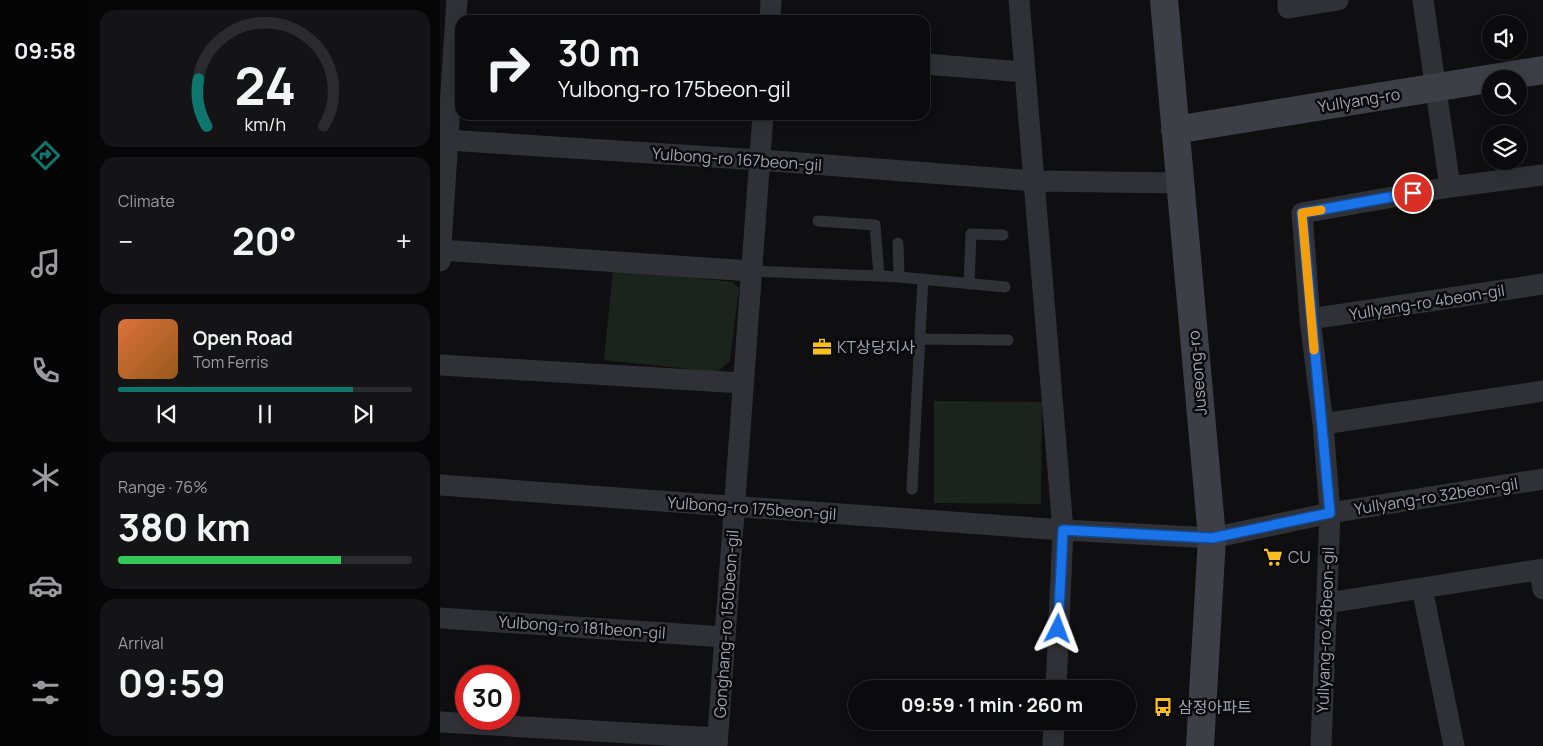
<!DOCTYPE html>
<html lang="en">
<head>
<meta charset="utf-8">
<style>
	:root { --surface:#0b0b0d; --page:#141416; --text:#f1f3f6; --muted:#9a9b9d; --line:#2b2b2e; --accent:#0f766e }
	body { margin:0; font-family:Manrope,"Noto Sans KR",sans-serif; background:var(--page); color:var(--text); height:100vh; display:flex; flex-direction:column; font-size:19px; white-space:nowrap }
	* { box-sizing:border-box; margin:0 }
	p { font-size:16px; color:var(--muted) }
	.icon { flex:none; width:28px; height:28px; fill:none; stroke:currentColor; stroke-width:2; stroke-linecap:round; stroke-linejoin:round }
	.map { position:relative; flex:1; overflow:hidden }
	.side { display:flex; flex-direction:column; gap:10px; padding:10px; background:#060607; width:350px }
	.side>* { flex:none }
	.top-card { position:absolute; left:15px; top:15px; width:475px; height:105px; border-radius:15px; box-shadow:0 2px 12px #0003,0 0 0 1px var(--line); background:#0b0b0d; color:var(--text); overflow:hidden }
	.buttons { position:absolute; left:1042px; top:15px; display:grid; gap:10px }
	.buttons a { display:grid; place-items:center; width:45px; height:45px; border-radius:50%; background:var(--surface); box-shadow:0 2px 12px #0003,0 0 0 1px var(--line); font-size:25px }
	.speed { position:absolute; left:15px; top:665px; display:flex; gap:10px; font-size:25px; font-weight:700; text-align:center }
	.speed>* { display:grid; place-content:center; width:65px; height:65px; border-radius:50%; background:var(--surface); box-shadow:0 2px 12px #0003,0 0 0 1px var(--line); line-height:1 }
	.speed .limit { border:8px solid #d22; background:#fff; color:#111 }
	.pin { position:absolute; display:grid; place-items:center; width:42px; height:42px; color:#fff; margin:-21px; border:2px solid #fff; border-radius:50%; box-shadow:0 1px 5px #0007 }
	.me { position:absolute; width:55px; margin:-28px; rotate:3deg; stroke-linejoin:round; filter:drop-shadow(0 0 4px #0008) }
	.turn { display:flex; align-items:center; gap:18px; height:105px; padding:0 20px; font-size:22px }
	.turn .icon { width:65px; height:65px; stroke-width:2.5 }
	.turn b { display:block; font-size:35px; line-height:42px }
	.big { font-size:38px; font-weight:700; line-height:1.1 }
	.side .tile { flex:1; display:flex; flex-direction:column; justify-content:center; gap:8px; min-width:0; padding:0 18px; border-radius:15px; background:var(--page) }
	.side .dial { align-items:center; gap:0 }
	.dial svg { height:130px; overflow:visible; fill:none; stroke:var(--line); stroke-width:7; stroke-linecap:round; text-anchor:middle }
	.dial text { fill:var(--text); stroke:none }
	.song { display:flex; align-items:center; gap:15px }
	.cover { width:60px; height:60px; border-radius:8px; background:linear-gradient(135deg,hsl(20 70% 55%),hsl(30 70% 35%)) }
	.played { height:5px; border-radius:2px; background:linear-gradient(90deg,var(--accent) 80%,var(--line) 80%) }
	.keys { display:flex; justify-content:space-around; direction:ltr }
	.heat { display:flex; justify-content:space-between; align-items:center; font-size:28px; direction:ltr }
	.charge { height:8px; border-radius:4px; background:linear-gradient(90deg,#34c759 76%,var(--line) 0) }
	.trip { position:absolute; left:408px; top:680px; width:288px; height:50px; border-radius:25px; background:var(--surface); box-shadow:0 2px 12px #0003,0 0 0 1px var(--line); font-weight:700; line-height:50px; text-align:center }
	main { display:flex; flex:1; min-height:0 }
	.menu { display:flex; flex-direction:column; width:90px; justify-content:space-around; align-items:center; background:#040405; color:var(--muted) }
	.menu .icon { width:35px; height:35px }
	.menu .on { color:var(--accent) }
	.menu b { font-size:22px; color:var(--text) }
	.map>svg:first-child { display:block }
	.green { fill:#1b231d }
	.lines { fill:none; stroke-linecap:round; stroke-linejoin:round }
	.lane { stroke:#303136; stroke-width:11 }
	.street { stroke:#303136; stroke-width:21 }
	.secondary { stroke:#3e3f46; stroke-width:28 }
	.route-casing { stroke:#114b97; stroke-width:12 }
	.route { stroke:#1a73e8; stroke-width:9 }
	.slow { stroke:#f59e0b; stroke-width:9 }
	.labels { text-anchor:middle; stroke-width:5; stroke-linejoin:round; paint-order:stroke }
	.street-label { font-size:16px; fill:#9fa4b2; stroke:#0a0a0c }
	.poi-label { font-size:16px; fill:#9fa4b2; stroke:#0a0a0c; text-anchor:start }
</style>
</head>
<body>
<main>
<nav class="menu">
<b>09:58</b>
<svg class="icon on" aria-label="directions" viewBox="0 0 24 24"><path d="M12 3l9 9-9 9-9-9zM9 14v-3h6M13 9l2 2-2 2"/></svg>
<svg class="icon" aria-label="music" viewBox="0 0 24 24"><path d="M9 18V5l10-2v13"/><circle cx="6" cy="18" r="3"/><circle cx="16" cy="16" r="3"/></svg>
<svg class="icon" aria-label="phone" viewBox="0 0 24 24"><path d="M5 4h4l2 5-3 2q2 4 5 5l2-3 5 2v4C11 20 4 13 5 4z"/></svg>
<svg class="icon" aria-label="climate" viewBox="0 0 24 24"><path d="M12 3v18M4 7l16 10M4 17L20 7"/></svg>
<svg class="icon" aria-label="car" viewBox="0 0 24 24"><path d="M5 17H2v-5l4-1 3-4h7l3 4 3 1v5h-3M9 17h6M6 11h13"/><circle cx="7" cy="17" r="2"/><circle cx="17" cy="17" r="2"/></svg>
<svg class="icon" aria-label="filters" viewBox="0 0 24 24"><path d="M4 7h16M4 17h16"/><circle cx="9" cy="7" r="2"/><circle cx="15" cy="17" r="2"/></svg>
</nav>
<section class="side">
<div class="tile dial"><svg viewBox="0 0 100 80">
<path d="M14 69A42 42 0 1 1 86 69"/>
<path d="M14 69A42 42 0 0 1 9 40" stroke="#0f766e"/>
<text x="50" y="56" font-size="32" font-weight="700">24</text>
<text x="50" y="72" font-size="11">km/h</text>
</svg></div>
<div class="tile"><p>Climate</p>
<div class="heat"><a>−</a><b class="big">20°</b><a>+</a></div>
</div>
<div class="tile">
<div class="song"><i class="cover"></i><div><b>Open Road</b><p>Tom Ferris</p></div></div>
<div class="played"></div>
<div class="keys"><svg class="icon" aria-label="previous" viewBox="0 0 24 24"><path d="M18 5L8 12l10 7zM5 5v14"/></svg><svg class="icon" aria-label="pause" viewBox="0 0 24 24"><path d="M8 5v14M16 5v14"/></svg><svg class="icon" aria-label="next" viewBox="0 0 24 24"><path d="M6 5l10 7-10 7zM19 5v14"/></svg></div>
</div>
<div class="tile"><p>Range · 76%</p><b class="big">380 km</b><div class="charge"></div></div>
<div class="tile"><p>Arrival</p><b class="big">09:59</b></div>
</section>
<div class="map">
<svg width="1103" height="746" viewBox="0 0 1103 746">
	<rect width="100%" height="100%" fill="#0f0f11"/>
	<!-- green -->
	<path class="green" d="M173 269 293 282 299 289 290 361 277 372 164 360Z
		M494 401 602 402 601 504 494 503Z"/>
	<g class="lines">
		<!-- lane -->
		<path class="lane" d="M311 271 439 276 435 225 378 221
			M439 276 459 277 458 243
			M459 277 565 287
			M529 284 531 234 563 235
			M480 339 568 340
			M472 489 483 279"/>
		<!-- street -->
		<path class="street" d="M579 0 623 530 616 689
			M848 0V8L898 0
			M983 0 1010 187
			M330 20 331 0
			M485 64 585 72
			M0 142 7 140 320 160 595 181 740 183
			M1103 175 1010 187 862 213 870 319 883 424 1103 391
			M1 250 311 271
			M0 261 17 0
			M870 319 1103 284
			M0 365 303 383
			M0 485 623 530 772 538 890 513 1103 479
			M1100 570 1103 589
			M982 588 1014 746
			M887 603 1103 569
			M0 618 285 637
			M0 722 277 738
			M277 746 323 115
			M613 746 614 721
			M881 746 890 513 883 424"/>
		<!-- secondary -->
		<path class="secondary" d="M724 0 772 538 760 746
			M735 130 1103 70"/>
	</g>
	<g class="lines">
		<!-- route casing -->
		<g class="route-casing">
			<path id="route" d="M618 629 623 530 772 538 890 513 862 213 973 193"/>
		</g>
		<!-- route -->
		<use href="#route" class="route"/>
		<!-- slow -->
		<path class="slow" d="M874 350 862 213 881 210"/>
	</g>
	<!-- icons -->
	<defs>
		<g id="office-bare" transform="scale(1.5)"><path d="M-6-3h4V-5.5h4V-3h4V5H-6ZM-1-4.5V-3h2v-1.5ZM-6 0V1H6V0Z" fill="#fabf1e" stroke="#0a0a0c" stroke-width="2.5" paint-order="stroke"/></g>
		<g id="supermarket-bare" transform="scale(1.5)"><path d="M-6-5.5h2.5l.6 2H6L4.5 2H-2.5L-4.4-4H-6ZM-1.5 3.2a1.3 1.3 0 1 0 .1 0ZM3 3.2a1.3 1.3 0 1 0 .1 0Z" fill="#fabf1e" stroke="#0a0a0c" stroke-width="2.5" paint-order="stroke"/></g>
		<g id="bus-bare" transform="scale(1.5)"><path d="M-5-6H5V4H4V6H2V4H-2V6H-4V4H-5ZM-3.5-4V0h7V-4ZM-3.5 1.2v1.5H-2V1.2ZM2 1.2v1.5H3.5V1.2Z" fill="#fabf1e" stroke="#0a0a0c" stroke-width="2.5" paint-order="stroke"/></g>
	</defs>
	<g fill-rule="evenodd">
		<use href="#office-bare" x="382" y="347"/>
		<use href="#supermarket-bare" x="833" y="557"/>
		<use href="#bus-bare" x="723" y="707"/>
	</g>
	<g class="labels">
		<!-- street labels -->
		<g class="street-label">
			<text transform="translate(919 100) rotate(-9)" y="6">Yullyang-ro</text>
			<text transform="translate(297 159) rotate(4)" y="6">Yulbong-ro 167beon-gil</text>
			<text transform="translate(987 302) rotate(-9)" y="6">Yullyang-ro 4beon-gil</text>
			<text transform="translate(757 373) rotate(-95)" y="6">Juseong-ro</text>
			<text transform="translate(996 496) rotate(-9)" y="6">Yullyang-ro 32beon-gil</text>
			<text transform="translate(312 508) rotate(4)" y="6">Yulbong-ro 175beon-gil</text>
			<text transform="translate(286 624) rotate(-86)" y="6">Gonghang-ro 150beon-gil</text>
			<text transform="translate(142 627) rotate(4)" y="6">Yulbong-ro 181beon-gil</text>
			<text transform="translate(885 630) rotate(-88)" y="6">Yullyang-ro 48beon-gil</text>
		</g>
		<!-- poi labels -->
		<g class="poi-label">
			<text x="397" y="353">KT상당지사</text>
			<text x="848" y="563">CU</text>
			<text x="738" y="713">삼정아파트</text>
		</g>
	</g>
</svg>
<div class="buttons">
<a><svg class="icon" aria-label="sound" viewBox="0 0 24 24"><path d="M4 9h4l5-4v14l-5-4H4zM17 9q2 3 0 6"/></svg></a>
<a><svg class="icon" aria-label="search" viewBox="0 0 24 24"><circle cx="10" cy="10" r="6"/><path d="M15 15l6 6"/></svg></a>
<a><svg class="icon" aria-label="layers" viewBox="0 0 24 24"><path d="M12 4l9 5-9 5-9-5zM3 14l9 5 9-5"/></svg></a>
</div>
<div class="speed"><div class="limit">30</div></div>
<div class="pin" style="left:973px;top:193px;background:#d93025"><svg class="icon" aria-label="arrive" viewBox="0 0 24 24"><path d="M6 21V4h12l-3 4 3 4H6"/></svg></div>
<svg class="me" style="left:618px;top:629px" viewBox="-20 -20 40 40"><path d="M0-17L14 15 0 8-14 15z" fill="#1a73e8" stroke="#fff" stroke-width="4"/></svg>
<div class="trip">09:59 · 1 min · 260 m</div>
<div class="top-card">
<div class="turn"><svg class="icon" aria-label="right" viewBox="0 0 24 24"><path d="M7 20v-9h11M14 6l5 5-5 5"/></svg><div><b>30 m</b>Yulbong-ro 175beon-gil</div></div>
</div>
</div>
</main>
</body>
</html>
